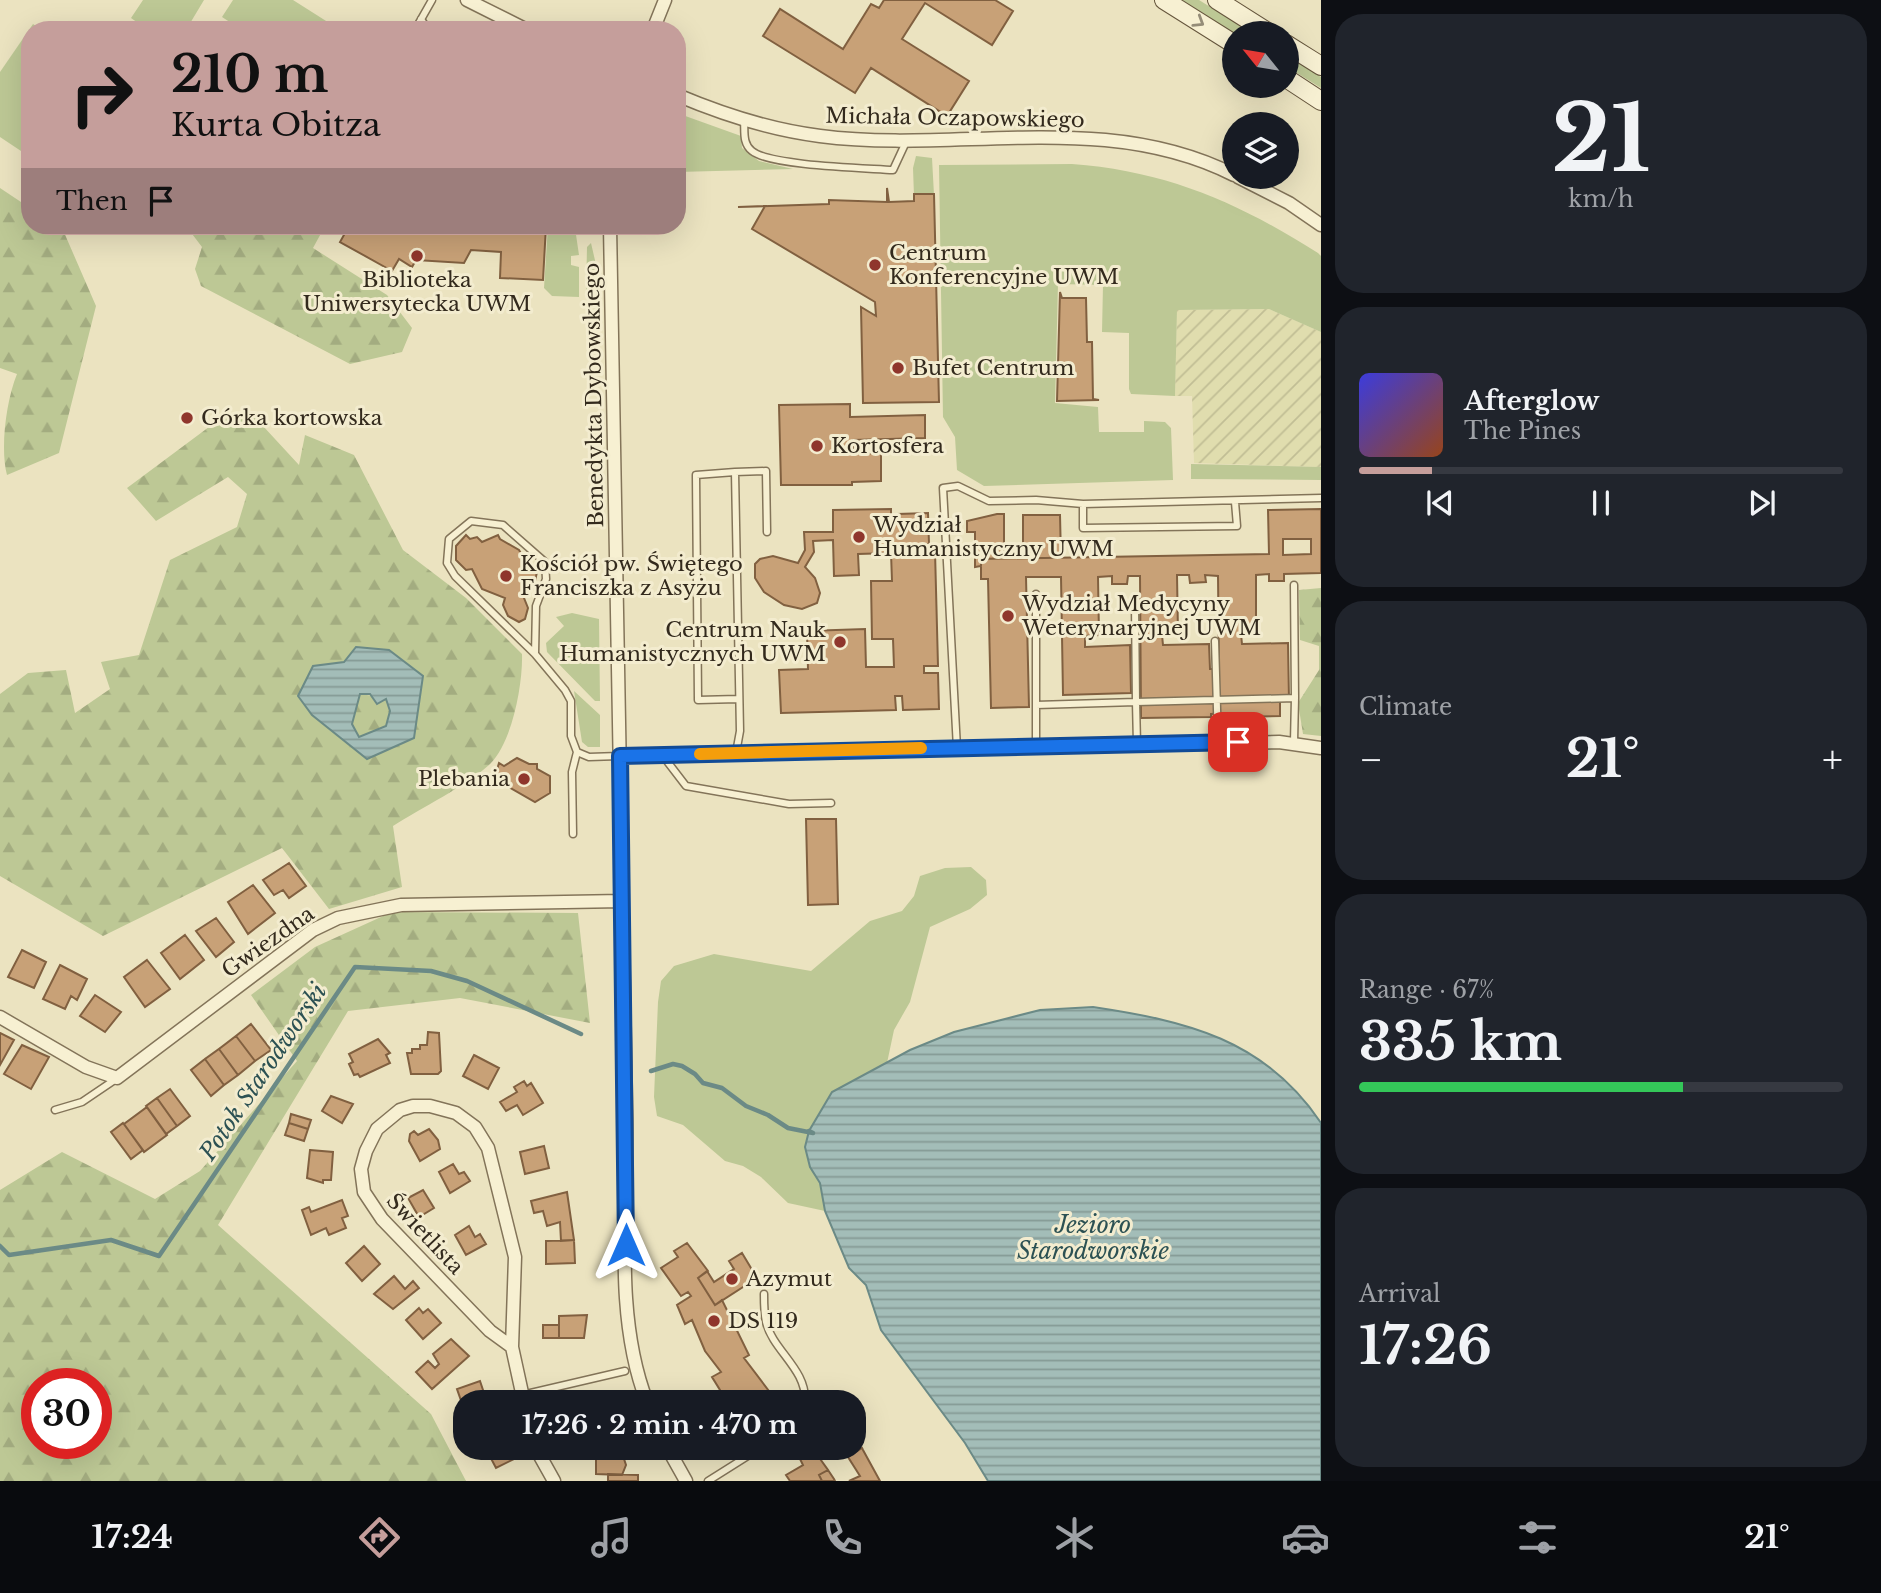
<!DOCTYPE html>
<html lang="en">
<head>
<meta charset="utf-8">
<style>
	:root { --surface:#171b24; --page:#20242c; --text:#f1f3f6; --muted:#9ea1a6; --line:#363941; --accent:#c59e9b }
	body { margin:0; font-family:"Libre Baskerville",serif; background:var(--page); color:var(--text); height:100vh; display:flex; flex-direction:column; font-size:26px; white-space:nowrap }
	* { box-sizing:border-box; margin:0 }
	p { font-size:23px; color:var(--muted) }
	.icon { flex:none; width:38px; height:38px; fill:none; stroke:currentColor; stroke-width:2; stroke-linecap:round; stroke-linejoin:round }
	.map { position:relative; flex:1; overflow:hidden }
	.drawer { display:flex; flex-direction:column; gap:14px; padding:14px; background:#0d0f14; width:560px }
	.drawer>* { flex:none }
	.top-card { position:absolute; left:21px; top:21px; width:665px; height:214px; border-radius:28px; box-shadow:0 7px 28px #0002; background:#c59e9b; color:#111; overflow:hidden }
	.needle { width:46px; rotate:300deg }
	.controls { position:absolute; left:1222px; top:21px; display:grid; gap:14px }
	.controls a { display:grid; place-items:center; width:77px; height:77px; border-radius:50%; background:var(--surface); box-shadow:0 7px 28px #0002; font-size:35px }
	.speed { position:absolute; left:21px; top:1368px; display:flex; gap:14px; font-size:35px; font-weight:700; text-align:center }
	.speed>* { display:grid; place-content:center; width:91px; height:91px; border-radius:50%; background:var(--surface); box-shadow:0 7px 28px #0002; line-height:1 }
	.speed .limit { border:10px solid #d22; background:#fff; color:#111 }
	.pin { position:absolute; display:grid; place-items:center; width:60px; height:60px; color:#fff; margin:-30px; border-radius:14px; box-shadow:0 4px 10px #0006 }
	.me { position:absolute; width:77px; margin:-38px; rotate:0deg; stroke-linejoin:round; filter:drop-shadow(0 0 5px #0008) }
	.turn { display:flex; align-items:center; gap:24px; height:147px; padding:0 35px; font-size:32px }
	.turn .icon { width:91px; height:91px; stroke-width:2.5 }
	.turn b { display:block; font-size:49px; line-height:60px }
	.then { display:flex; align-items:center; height:66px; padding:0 35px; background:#0003; gap:14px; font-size:26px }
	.big { font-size:52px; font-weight:700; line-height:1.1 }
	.drawer .card { flex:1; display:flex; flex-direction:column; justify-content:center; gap:10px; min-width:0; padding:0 24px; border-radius:28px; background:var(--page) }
	.drawer .dial { align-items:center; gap:0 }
	.dial b { font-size:91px; line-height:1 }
	.song { display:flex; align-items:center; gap:21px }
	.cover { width:84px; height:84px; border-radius:10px; background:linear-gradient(135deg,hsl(240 70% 55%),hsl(20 70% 35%)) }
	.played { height:7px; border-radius:4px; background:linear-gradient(90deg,var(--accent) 15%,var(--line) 15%) }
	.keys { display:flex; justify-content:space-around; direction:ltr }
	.heat { display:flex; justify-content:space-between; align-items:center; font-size:38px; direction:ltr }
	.charge { height:10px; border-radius:5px; background:linear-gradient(90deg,#34c759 67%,var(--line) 0) }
	.trip { position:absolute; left:453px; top:1390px; width:413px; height:70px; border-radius:28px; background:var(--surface); box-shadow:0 7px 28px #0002; font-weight:700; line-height:70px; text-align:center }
	.dock { display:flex; height:112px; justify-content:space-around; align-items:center; background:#090b0e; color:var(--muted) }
	.dock .icon { width:49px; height:49px }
	.dock .on { color:var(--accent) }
	.dock b { font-size:32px; color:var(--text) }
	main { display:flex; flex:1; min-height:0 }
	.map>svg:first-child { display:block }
	.farmland { fill:url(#farmland-furrows) }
	.green { fill:#bdc895 }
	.forest { fill:url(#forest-firs); fill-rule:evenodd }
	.water { fill:url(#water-rules); stroke:#6b8a86; stroke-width:2; fill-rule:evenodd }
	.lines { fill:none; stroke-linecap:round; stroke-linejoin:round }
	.stream { stroke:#6b8a86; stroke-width:4.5 }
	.building { fill:#c8a177; stroke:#816040; stroke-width:2; fill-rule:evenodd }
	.service-casing { stroke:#837459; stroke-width:9 }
	.minor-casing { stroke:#837459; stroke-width:15 }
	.secondary-casing { stroke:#65553c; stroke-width:20 }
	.service { stroke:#f7f0d2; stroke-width:6 }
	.minor { stroke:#f7f0d2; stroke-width:12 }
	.secondary { stroke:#f7f0d2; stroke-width:18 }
	.oneway { stroke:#958d78 }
	.route-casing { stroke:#114b97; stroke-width:18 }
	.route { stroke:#1a73e8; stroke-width:12 }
	.slow { stroke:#f59e0b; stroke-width:12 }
	.poi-dot { fill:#8f362c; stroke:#f3eccf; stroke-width:2.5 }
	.labels { text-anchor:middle; stroke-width:6; stroke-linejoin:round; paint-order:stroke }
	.street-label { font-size:21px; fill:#332a1d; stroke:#f3eccf }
	.poi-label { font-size:21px; fill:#332a1d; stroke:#f3eccf; text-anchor:start }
	.water-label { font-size:23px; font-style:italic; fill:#2c5153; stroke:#f3eccf }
</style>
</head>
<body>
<main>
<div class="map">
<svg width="1321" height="1481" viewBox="0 0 1321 1481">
	<defs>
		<pattern id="farmland-furrows" width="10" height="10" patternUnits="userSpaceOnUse" patternTransform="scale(1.75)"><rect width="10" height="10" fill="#e0ddae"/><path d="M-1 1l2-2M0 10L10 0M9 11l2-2" fill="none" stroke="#c1be95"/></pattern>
		<pattern id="forest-firs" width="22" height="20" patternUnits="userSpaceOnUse" patternTransform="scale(1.75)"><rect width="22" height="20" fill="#bdc895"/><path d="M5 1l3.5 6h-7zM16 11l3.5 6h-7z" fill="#a3ac80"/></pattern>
		<pattern id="water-rules" width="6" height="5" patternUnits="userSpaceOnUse" patternTransform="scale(1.75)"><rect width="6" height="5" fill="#a3bdb8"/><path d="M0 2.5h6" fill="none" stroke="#859a95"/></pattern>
	</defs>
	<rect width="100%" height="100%" fill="#ebe3c0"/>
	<!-- farmland -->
	<path class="farmland" d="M1269 309 1321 332V467L1194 463 1192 396H1175L1177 310Z"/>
	<!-- green -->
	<path class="green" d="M143 0H204L186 30H148L131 18Z
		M233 0H293L334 26 331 30H242L222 17Z
		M1182 0H1199L1252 33H1234Z
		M33 24 42 30H30V157L0 137V72Z
		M1286 55 1321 77V88L1286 66Z
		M677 113 741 136 742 148 759 161 793 169 677 172Z
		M916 156 932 158 934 195 914 196 913 168Z
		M1072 164C1167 171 1239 203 1318 253L1321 256V332L1269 309 1177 310 1175 396 1131 394 1129 389V333L1102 332 1103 285 1058 284 1055 403 1098 407 1099 432H1144V421L1165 422 1171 428 1173 480 984 486 957 470 955 437 943 417 939 165Z
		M548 226H579L575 228 579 255 571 256V265L579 267V297L552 296 544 288Z
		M591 243 600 282 589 299 586 295 587 247Z
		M1191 464 1321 467V480L1191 479Z
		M572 613 599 619 600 701H595L547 652 546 643 564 626 556 617Z
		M574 691 600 715V747H588L582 742Z
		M971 867 986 880 987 895 970 909 930 927 910 1002 894 1030 887 1063 832 1092 809 1131 810 1167 820 1183 825 1211 788 1203 761 1177 743 1166 725 1161 683 1125 657 1116 654 1097 658 1002 661 981 674 966 714 954 811 971 870 921 902 911 914 896 920 876 945 868Z"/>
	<!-- forest -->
	<path class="forest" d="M0 188 30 208V226H56L63 230 96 306 59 453 7 475C0 449 6 401 17 374L0 368Z
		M186 226H325L313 248 387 295 412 328 402 352 350 364 201 286 195 269 202 247Z
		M250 412 299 465 305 435 354 455 403 550 466 598 522 654C523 684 512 744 489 765 467 785 420 809 393 826L402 887 329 909 282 848 103 936 0 876V694L28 673 66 670 75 713 110 689 101 662 139 655 170 560 237 527 247 494 228 477 156 521 127 488 217 421ZM356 647 389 650 423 676 367 759 312 715Z
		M1321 588V736L1303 734 1298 703 1319 670V646L1300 640 1299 590Z
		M360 694 387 698 390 711 386 726 359 737 352 724Z
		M392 912 578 913 590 1023 460 998 348 1011 218 1225 431 1414 466 1481H0V1190L62 1152 155 1199 200 1171 297 1061 251 995 315 947ZM37 1384H96V1444H37Z"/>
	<!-- water -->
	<path class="water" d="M356 647 389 650 423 676 414 738 367 759 312 715 298 696 313 666 344 662ZM360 694H370L377 704 386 699 390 711 386 726 359 737 352 724Z
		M1093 1007C1186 1021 1265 1039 1321 1123V1481H988L965 1443 881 1330 866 1285 849 1268 825 1211 820 1183 810 1167 805 1147 809 1131 832 1092 910 1050 954 1032 1040 1010Z"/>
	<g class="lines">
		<!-- stream -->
		<path class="stream" d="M651 1071 673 1064 682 1066 695 1074 703 1083 722 1088 746 1106 768 1115 788 1128 813 1133 809 1131
			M0 1246 9 1255 111 1240 159 1256 355 967 431 971 467 981 581 1034"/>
	</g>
	<!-- building -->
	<path class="building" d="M884 0H995L1013 11 992 45 925 3 902 39 969 81 947 116 871 68 855 93 763 36 780 9 843 49 871 4 879 8Z
		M887 188 889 202 914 201V194H934L939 402 863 403 861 307 876 316 875 302 752 229 765 206 738 207 829 204V200L887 202Z
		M349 226H546L543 280 500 278 501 252 471 250 464 263 416 260 412 267 399 259 392 271 340 242Z
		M1060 292 1062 298H1086L1087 342H1092L1093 399 1099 400 1057 401Z
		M850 404V417L925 415V438L853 440 854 454 881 453V481L852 482V485H781L779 405Z
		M891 509V523H898V514L928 513 929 544H921V551H935L938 666H924V673H938L939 709 903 710 902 696H895L896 710 781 713 779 670 808 669 807 631 865 629 866 667H894L893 639H872L871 581H892L891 553 858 554 859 575 834 576 833 540 813 541 814 552 805 567 815 578 820 593 817 603 802 609 784 605 764 592 755 578V564L760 559 773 556 798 563 805 550 804 532H833V510Z
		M1321 509V573L1284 574V581H1269V574L1256 575V633L1241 634 1242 644 1288 643 1289 701H1280V716L1229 717V713L1211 714V717L1141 718 1140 576H1128L1127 584H1112V576L1098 577 1099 635 1085 636V647L1130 645 1131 693 1063 695 1061 577H1026L1029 707 991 708 988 579H981V559L1269 554 1268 510ZM1283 539H1311V554L1283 555ZM1177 575H1189L1190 583 1206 582 1205 575 1218 576 1219 669H1210L1209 644 1163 645 1162 635 1178 634Z
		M997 514H1004V555H1011V558L981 559V566L975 567V532H967V521Z
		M1023 515H1060L1061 558H1023Z
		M466 535 470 539 477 537 482 542 498 535 500 539 519 550 530 569 537 572 535 581 522 593 528 608 525 619 519 622 508 616 503 605 505 598 482 589 472 569 466 570 456 560V546Z
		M517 758 529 764H537V769L550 776V793L535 802 498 781 495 776 499 763 504 766Z
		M806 819H836L838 904 808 905Z
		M289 863 306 886 289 898 283 890 274 895 263 880Z
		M253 885 275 913 248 934 228 902Z
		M216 918 234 942 216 957 196 931Z
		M185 935 204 960 180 979 161 953Z
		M22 950 46 962 34 988 8 977Z
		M147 960 170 989 145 1007 124 977Z
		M60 965 87 979 77 1000 71 996 65 1009 43 999Z
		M95 995 121 1012 105 1032 80 1016Z
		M251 1024 271 1050 255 1061 236 1036Z
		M428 1032 439 1033 441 1071 438 1074H411L407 1053H412V1049H420V1045H427Z
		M0 1033 14 1040 0 1065Z
		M236 1036 255 1061 238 1075 219 1049Z
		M378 1039 390 1053 386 1055 390 1063 360 1077 358 1074 354 1075 349 1064 353 1062 349 1054Z
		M22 1045 49 1057 31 1089 4 1074Z
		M219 1049 238 1075 224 1085 205 1059Z
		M474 1055 499 1068 488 1089 463 1076Z
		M205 1059 224 1085 211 1096 191 1070Z
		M524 1081 527 1086 531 1083 543 1103 523 1115 517 1105 506 1111 500 1102 517 1092 514 1087Z
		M170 1089 190 1116 177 1126 157 1098Z
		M331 1096 353 1104 342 1123 322 1111Z
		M157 1098 177 1126 166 1134 146 1106Z
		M147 1107 167 1135 144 1152 124 1124Z
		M291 1114 311 1120 308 1129 289 1123Z
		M123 1123 143 1150 131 1159 111 1132Z
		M289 1123 308 1129 304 1141 285 1135Z
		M429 1129 438 1140 440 1149 420 1161 409 1141 410 1134 414 1131 418 1135Z
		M544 1146 549 1168 525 1174 520 1152Z
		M310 1150 333 1152 331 1180H323V1183L307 1178Z
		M453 1164 459 1174 464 1172 470 1181 450 1193 439 1172Z
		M423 1190 434 1208 419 1217 408 1198Z
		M567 1192 574 1240 561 1241 560 1222 547 1226 543 1211 534 1213 531 1201Z
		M342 1200 348 1216 342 1218 346 1228 329 1235 326 1228 311 1235 302 1210 309 1207 311 1212Z
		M469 1226 475 1237 480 1234 486 1244 466 1255 455 1235Z
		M574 1240 575 1263 546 1264V1241Z
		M687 1243 708 1271 698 1278 715 1305 722 1300 749 1355 744 1358 775 1399 771 1402 720 1401 715 1393 720 1390 712 1377 721 1372 705 1351 692 1320 685 1324 677 1305 691 1296 688 1292 681 1296 661 1268 678 1257 674 1251Z
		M364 1246 380 1264 362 1281 346 1263Z
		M742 1253 757 1278 715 1305 698 1278 707 1271 714 1282 734 1269 729 1261Z
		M394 1276 405 1289 413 1281 419 1288 393 1309 374 1294Z
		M419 1308 423 1313 428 1309 441 1323 423 1339 406 1320Z
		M587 1315 584 1338H559V1316Z
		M543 1325H559V1338H543Z
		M451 1339 469 1356 432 1389 416 1372 428 1361 435 1368 439 1364 433 1354Z
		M480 1381 487 1402H466L465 1412 457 1389Z
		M485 1447H510L516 1458 496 1468Z
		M584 1447H611L610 1453 583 1452Z
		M862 1448 863 1450 880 1481H849L860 1476 848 1457Z
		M813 1449 828 1470 819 1475 822 1481H790L786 1475 803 1465 799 1457Z
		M596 1453H622L626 1465 622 1475 596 1474Z
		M828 1470 834 1479 835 1481H822L819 1475Z
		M608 1474 638 1475V1481H608Z"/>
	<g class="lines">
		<!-- service casing -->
		<g class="service-casing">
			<path id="service" d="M421 19 428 30
				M415 30 432 0
				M744 120C745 131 742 143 752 151 770 166 866 168 893 170L906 142
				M735 472 766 471 767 532
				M1083 504V528L1237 526 1235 502
				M1294 585 1295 698
				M1036 594V746
				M1135 604 1136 702 1295 698 1294 742
				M1215 641 1218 743
				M535 654 536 606 546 579 545 562 503 525 471 521 449 539 447 563 455 576 535 654 565 690 571 701V736L577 752 589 757 619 756
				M1036 705 1136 702 1137 744
				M957 748 943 488 958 486 989 501 1036 500 1083 504 1321 498
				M736 753 740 731 735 472 696 475 698 700 738 699
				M663 756 686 786 789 804 831 803
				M573 834 572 772 577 752
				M55 1110 82 1102 116 1079
				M764 1294C764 1303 764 1313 766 1322 773 1351 807 1369 805 1402
				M522 1395 625 1371
				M708 1481 762 1447"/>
		</g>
		<!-- minor casing -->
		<g class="minor-casing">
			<path id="minor" d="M467 0 527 30
				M653 30 665 0
				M677 95C722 114 771 130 820 136 957 154 1104 109 1234 175
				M1238 177 1289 203 1321 225
				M610 226C614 520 618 814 626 1108 629 1203 612 1312 647 1402
				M620 756 1279 742 1321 748
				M0 1017 86 1067 117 1078 313 930 338 918 401 905 622 901
				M512 1347 490 1331 382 1219 364 1192 361 1169 366 1151 377 1129 400 1110 413 1106H430L456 1113 475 1127 488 1148 515 1257 512 1347 524 1402
				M535 1447 554 1481
				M667 1447 686 1481"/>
		</g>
		<!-- secondary casing -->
		<g class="secondary-casing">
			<path id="secondary" d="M1164 0 1234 44
				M1217 0 1269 33
				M1286 44 1321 66
				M1286 78 1321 101"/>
		</g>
		<!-- service -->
		<use href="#service" class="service"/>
		<!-- minor -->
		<use href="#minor" class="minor"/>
		<!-- secondary -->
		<use href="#secondary" class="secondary"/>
	</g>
	<!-- one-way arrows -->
	<defs><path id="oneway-chevron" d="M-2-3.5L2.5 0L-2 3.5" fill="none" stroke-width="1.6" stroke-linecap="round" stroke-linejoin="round" transform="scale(1.75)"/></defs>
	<use class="oneway" href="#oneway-chevron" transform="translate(1199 22) rotate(32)"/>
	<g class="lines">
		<!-- route casing -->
		<g class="route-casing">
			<path id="route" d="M626 1245 620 756 1238 742"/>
		</g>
		<!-- route -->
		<use href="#route" class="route"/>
		<!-- slow -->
		<path class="slow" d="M700 754 921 748"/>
	</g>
	<!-- markers -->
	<g class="poi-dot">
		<circle cx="417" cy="256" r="7"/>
		<circle cx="875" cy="265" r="7"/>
		<circle cx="898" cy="368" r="7"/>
		<circle cx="187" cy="418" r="7"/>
		<circle cx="817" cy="446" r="7"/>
		<circle cx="859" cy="537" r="7"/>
		<circle cx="506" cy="576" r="7"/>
		<circle cx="1008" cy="616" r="7"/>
		<circle cx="840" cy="642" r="7"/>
		<circle cx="524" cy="779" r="7"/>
		<circle cx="732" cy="1279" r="7"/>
		<circle cx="714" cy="1321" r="7"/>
	</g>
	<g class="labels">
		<!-- street labels -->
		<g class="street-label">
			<text transform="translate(955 118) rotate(1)" y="7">Michała Oczapowskiego</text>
			<text transform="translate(594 395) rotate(-91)" y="7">Benedykta Dybowskiego</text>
			<text transform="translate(268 942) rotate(-35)" y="7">Gwiezdna</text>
			<text transform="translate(425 1234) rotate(47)" y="7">Świetlista</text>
		</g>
		<!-- poi labels -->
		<g class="poi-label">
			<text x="889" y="260">Centrum<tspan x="889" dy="24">Konferencyjne UWM</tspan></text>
			<text x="417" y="287" text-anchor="middle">Biblioteka<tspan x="417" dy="24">Uniwersytecka UWM</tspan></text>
			<text x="912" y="375">Bufet Centrum</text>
			<text x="201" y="425">Górka kortowska</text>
			<text x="831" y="453">Kortosfera</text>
			<text x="873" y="532">Wydział<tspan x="873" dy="24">Humanistyczny UWM</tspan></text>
			<text x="520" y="571">Kościół pw. Świętego<tspan x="520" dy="24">Franciszka z Asyżu</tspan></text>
			<text x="1022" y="611">Wydział Medycyny<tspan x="1022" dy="24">Weterynaryjnej UWM</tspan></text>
			<text x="826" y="637" text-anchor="end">Centrum Nauk<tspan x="826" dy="24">Humanistycznych UWM</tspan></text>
			<text x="510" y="786" text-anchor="end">Plebania</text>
			<text x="746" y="1286">Azymut</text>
			<text x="728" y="1328">DS 119</text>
		</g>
		<!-- water labels -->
		<g class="water-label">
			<text transform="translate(263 1072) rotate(-56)" y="8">Potok Starodworski</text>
			<text x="1093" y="1233">Jezioro<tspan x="1093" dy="26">Starodworskie</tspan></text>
		</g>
	</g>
</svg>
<div class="controls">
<a><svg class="needle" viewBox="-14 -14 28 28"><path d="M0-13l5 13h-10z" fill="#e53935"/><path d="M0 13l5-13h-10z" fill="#9ea1a6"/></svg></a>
<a><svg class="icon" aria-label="layers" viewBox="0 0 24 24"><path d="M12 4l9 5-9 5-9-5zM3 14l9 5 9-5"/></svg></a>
</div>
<div class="speed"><div class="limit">30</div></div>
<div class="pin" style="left:1238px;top:742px;background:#d93025"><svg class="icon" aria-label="arrive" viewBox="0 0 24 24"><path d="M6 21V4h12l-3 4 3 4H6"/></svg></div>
<svg class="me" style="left:626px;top:1245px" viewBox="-20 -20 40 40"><path d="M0-17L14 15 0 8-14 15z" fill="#1a73e8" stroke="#fff" stroke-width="4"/></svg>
<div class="trip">17:26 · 2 min · 470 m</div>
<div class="top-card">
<div class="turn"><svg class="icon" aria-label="right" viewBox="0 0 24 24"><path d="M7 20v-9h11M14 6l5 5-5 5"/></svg><div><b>210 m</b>Kurta Obitza</div></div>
<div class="then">Then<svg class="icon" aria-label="arrive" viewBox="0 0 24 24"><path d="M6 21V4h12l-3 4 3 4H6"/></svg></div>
</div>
</div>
<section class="drawer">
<div class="card dial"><b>21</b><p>km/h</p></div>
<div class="card">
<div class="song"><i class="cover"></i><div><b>Afterglow</b><p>The Pines</p></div></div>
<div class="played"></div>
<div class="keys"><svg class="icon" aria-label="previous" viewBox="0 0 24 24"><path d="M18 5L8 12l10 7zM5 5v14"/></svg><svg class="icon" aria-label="pause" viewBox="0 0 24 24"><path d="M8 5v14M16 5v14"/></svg><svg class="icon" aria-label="next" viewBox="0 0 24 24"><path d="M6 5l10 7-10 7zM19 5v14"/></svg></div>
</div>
<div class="card"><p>Climate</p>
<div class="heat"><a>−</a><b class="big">21°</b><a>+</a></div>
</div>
<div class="card"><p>Range · 67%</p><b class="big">335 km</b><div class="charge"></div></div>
<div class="card"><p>Arrival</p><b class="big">17:26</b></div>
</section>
</main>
<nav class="dock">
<b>17:24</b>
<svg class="icon on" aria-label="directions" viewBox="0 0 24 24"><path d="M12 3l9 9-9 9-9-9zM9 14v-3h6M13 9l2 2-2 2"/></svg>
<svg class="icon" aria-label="music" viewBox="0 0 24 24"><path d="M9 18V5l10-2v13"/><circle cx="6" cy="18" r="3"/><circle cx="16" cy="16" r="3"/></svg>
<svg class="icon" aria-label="phone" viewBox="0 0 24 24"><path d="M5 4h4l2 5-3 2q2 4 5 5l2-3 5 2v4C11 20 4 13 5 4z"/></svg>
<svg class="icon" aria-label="climate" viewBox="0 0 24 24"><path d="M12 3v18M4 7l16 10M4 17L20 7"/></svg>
<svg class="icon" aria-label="car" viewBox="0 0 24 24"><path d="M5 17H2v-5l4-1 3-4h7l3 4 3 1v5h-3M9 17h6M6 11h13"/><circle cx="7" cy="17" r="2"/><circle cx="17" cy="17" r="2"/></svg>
<svg class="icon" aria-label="filters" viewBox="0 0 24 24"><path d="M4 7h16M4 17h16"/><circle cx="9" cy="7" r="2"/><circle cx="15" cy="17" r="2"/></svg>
<b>21°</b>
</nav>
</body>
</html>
